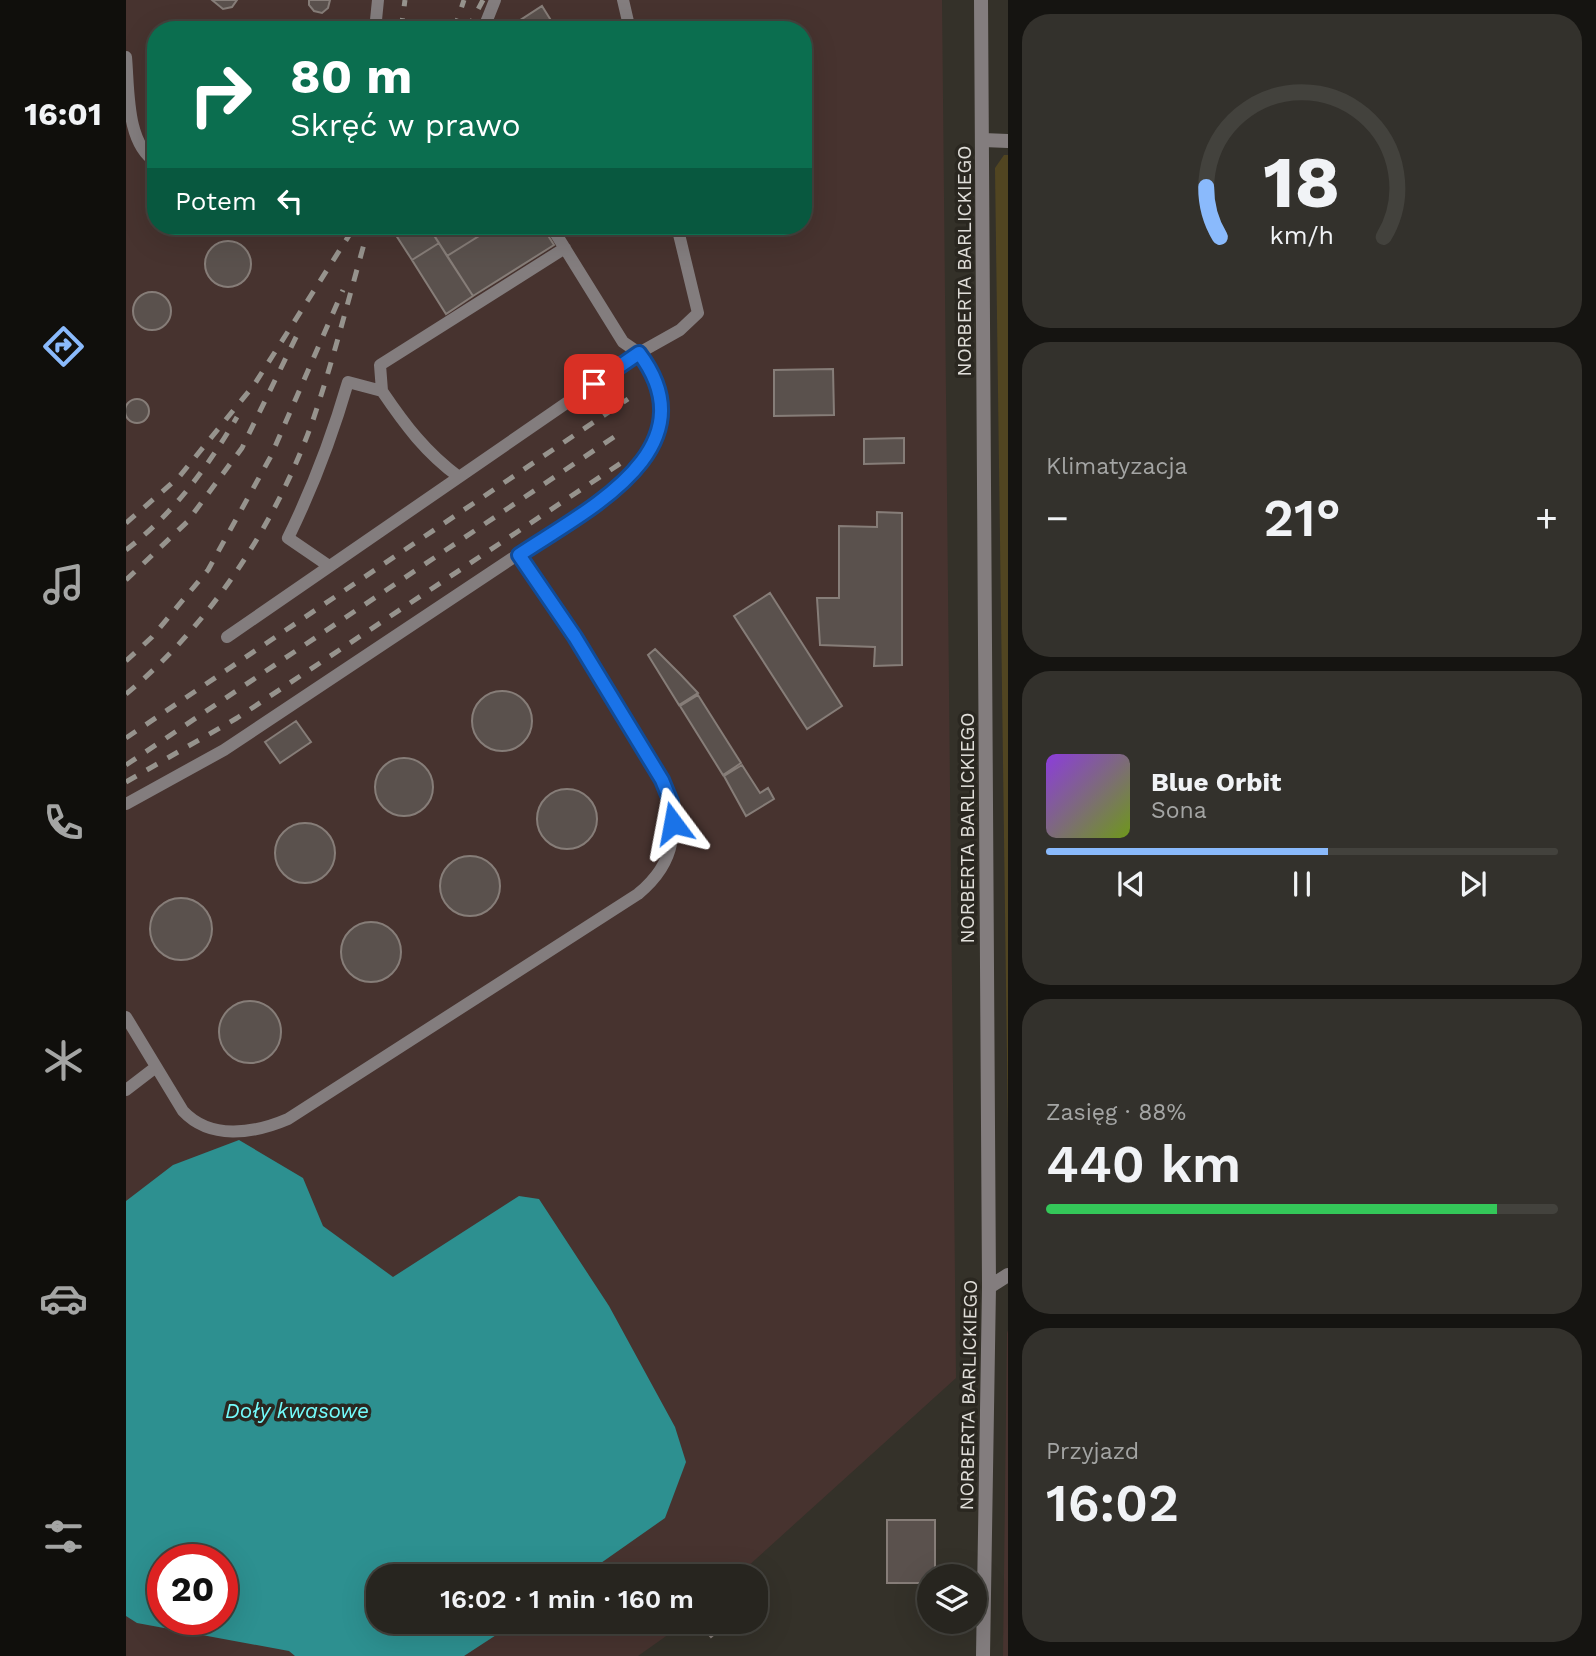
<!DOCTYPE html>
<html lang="pl">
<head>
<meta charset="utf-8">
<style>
	:root { --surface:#27251f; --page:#33312c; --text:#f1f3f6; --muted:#a4a5a4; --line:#43423d; --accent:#8abafc }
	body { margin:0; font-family:"Work Sans",sans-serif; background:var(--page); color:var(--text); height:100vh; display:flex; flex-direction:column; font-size:26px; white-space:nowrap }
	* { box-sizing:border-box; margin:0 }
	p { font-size:23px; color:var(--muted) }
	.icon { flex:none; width:38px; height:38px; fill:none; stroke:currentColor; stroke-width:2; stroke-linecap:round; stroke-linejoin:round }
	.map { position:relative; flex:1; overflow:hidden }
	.details { display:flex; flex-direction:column; gap:14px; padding:14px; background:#151411; width:588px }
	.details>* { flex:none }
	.top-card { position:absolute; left:21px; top:21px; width:665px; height:214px; border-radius:28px; box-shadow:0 7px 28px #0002,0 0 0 2px var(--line); background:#0b6e4f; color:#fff; overflow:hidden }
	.buttons { position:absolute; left:791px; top:1564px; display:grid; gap:14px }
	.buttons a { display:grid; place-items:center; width:70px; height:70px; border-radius:50%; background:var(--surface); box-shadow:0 7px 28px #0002,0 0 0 2px var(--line); font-size:35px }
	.speed { position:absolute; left:21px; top:1544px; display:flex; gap:14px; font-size:35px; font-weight:700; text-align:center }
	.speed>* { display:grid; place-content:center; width:91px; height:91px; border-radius:50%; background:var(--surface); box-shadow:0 7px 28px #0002,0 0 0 2px var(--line); line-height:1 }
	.speed .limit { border:10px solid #d22; background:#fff; color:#111 }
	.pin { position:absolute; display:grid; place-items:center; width:60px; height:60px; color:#fff; margin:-30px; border-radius:14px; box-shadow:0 4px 10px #0006 }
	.me { position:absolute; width:77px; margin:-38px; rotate:347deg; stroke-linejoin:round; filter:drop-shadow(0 0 5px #0008) }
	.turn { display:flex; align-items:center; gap:24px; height:147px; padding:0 28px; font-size:32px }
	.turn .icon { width:91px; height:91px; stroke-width:2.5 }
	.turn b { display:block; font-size:49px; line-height:60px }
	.then { display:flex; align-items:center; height:66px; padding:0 28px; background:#0003; gap:14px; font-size:26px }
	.big { font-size:52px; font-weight:600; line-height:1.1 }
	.details .card { flex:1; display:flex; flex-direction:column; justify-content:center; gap:10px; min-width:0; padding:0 24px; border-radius:28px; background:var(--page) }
	.details .dial { align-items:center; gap:0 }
	.dial svg { height:182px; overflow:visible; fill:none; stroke:var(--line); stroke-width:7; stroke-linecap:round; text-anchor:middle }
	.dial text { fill:var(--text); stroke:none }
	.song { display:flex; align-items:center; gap:21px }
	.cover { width:84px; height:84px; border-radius:10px; background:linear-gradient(135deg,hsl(270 70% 55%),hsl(80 70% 35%)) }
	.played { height:7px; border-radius:4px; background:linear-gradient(90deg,var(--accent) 55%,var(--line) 55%) }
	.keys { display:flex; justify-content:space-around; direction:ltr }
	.heat { display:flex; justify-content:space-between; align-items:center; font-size:38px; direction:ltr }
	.charge { height:10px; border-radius:5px; background:linear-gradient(90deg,#34c759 88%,var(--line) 0) }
	.trip { position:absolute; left:240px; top:1564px; width:402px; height:70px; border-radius:28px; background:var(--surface); box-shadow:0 7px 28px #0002,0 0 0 2px var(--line); font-weight:600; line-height:70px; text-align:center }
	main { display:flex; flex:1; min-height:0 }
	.tabs { display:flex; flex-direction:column; width:126px; justify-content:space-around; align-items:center; background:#100f0c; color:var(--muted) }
	.tabs .icon { width:49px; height:49px }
	.tabs .on { color:var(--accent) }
	.tabs b { font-size:32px; color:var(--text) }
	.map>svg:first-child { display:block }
	.industrial { fill:#47332f; fill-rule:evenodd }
	.green { fill:#514521 }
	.water { fill:#2d9090; fill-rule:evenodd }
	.building { fill:#5a514d; stroke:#867d78; stroke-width:2 }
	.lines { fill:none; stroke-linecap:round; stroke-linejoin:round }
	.service { stroke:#837d7e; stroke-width:12 }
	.minor { stroke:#837d7e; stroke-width:14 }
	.rail { stroke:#96938d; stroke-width:5; stroke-dasharray:12 12; stroke-linecap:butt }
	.route-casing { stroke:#114b97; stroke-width:18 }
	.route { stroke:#1a73e8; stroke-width:12 }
	.labels { text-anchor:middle; stroke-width:7; stroke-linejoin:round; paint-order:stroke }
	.street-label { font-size:19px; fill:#e0ded9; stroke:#2a2720 }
	.water-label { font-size:21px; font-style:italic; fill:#74fcfc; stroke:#2a2720 }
</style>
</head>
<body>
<main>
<nav class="tabs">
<b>16:01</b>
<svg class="icon on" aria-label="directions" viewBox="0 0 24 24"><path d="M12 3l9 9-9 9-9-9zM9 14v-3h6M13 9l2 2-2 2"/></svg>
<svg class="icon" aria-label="music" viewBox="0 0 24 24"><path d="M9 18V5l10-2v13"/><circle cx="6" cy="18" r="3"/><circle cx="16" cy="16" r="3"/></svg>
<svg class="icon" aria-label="phone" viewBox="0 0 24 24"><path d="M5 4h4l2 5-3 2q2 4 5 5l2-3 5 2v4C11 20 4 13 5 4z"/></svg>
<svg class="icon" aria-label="climate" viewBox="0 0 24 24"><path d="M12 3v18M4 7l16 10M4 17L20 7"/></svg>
<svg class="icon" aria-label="car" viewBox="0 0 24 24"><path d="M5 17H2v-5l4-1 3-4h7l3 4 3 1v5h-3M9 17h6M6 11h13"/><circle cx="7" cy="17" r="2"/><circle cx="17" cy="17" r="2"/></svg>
<svg class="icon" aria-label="filters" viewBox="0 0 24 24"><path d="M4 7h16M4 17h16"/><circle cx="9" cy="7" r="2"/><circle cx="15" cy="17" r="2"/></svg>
</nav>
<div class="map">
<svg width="882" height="1656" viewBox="0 0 882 1656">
	<rect width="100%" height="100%" fill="#343129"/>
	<!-- industrial -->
	<path class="industrial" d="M0 0H816L830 1378 610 1577H252V1622H560L512 1656H0ZM30 30H677V226H30ZM37 1559H96V1619H37Z
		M882 1330V1656H877L881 1333Z"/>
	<!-- green -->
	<path class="green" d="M878 155H882V1133L869 168Z"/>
	<!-- water -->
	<path class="water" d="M113 1140 177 1178 197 1226 267 1277 393 1196 413 1199 483 1306 549 1427 560 1462 539 1518 455 1577H252V1622H390L338 1656H169L163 1651 11 1623 0 1616V1201L47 1165ZM37 1559H96V1619H37Z"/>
	<!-- building -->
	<path class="building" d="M86 0H111L106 7 97 9Z
		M204 0 202 8 196 13 188 11 183 5V0Z
		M416 6 431 30H379Z
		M264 226H302L313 243 286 260Z
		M302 226H369L321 256Z
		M369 226H416L428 245 347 296 321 256Z
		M79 264a23 23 0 1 1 46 0a23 23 0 1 1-46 0Z
		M313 243 347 296 320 314 286 260Z
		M7 311a19 19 0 1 1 38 0a19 19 0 1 1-38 0Z
		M707 369 708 415 648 416V370Z
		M-1 411a12 12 0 1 1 24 0a12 12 0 1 1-24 0Z
		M778 438V463L738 464V439Z
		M751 512 776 513V665L748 666 749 647 694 645 691 598H713V526L751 527Z
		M644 593 716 706 681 729 608 616Z
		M529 649 555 675 572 693 553 705 522 655Z
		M346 721a30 30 0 1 1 60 0a30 30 0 1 1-60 0Z
		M572 695 615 763 597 775 554 706Z
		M170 721 185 742 154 763 139 742Z
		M249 787a29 29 0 1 1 58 0a29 29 0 1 1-58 0Z
		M616 765 634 793 642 788 648 799 620 816 598 776Z
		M411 819a30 30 0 1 1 60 0a30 30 0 1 1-60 0Z
		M149 853a30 30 0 1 1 60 0a30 30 0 1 1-60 0Z
		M314 886a30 30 0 1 1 60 0a30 30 0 1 1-60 0Z
		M24 929a31 31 0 1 1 62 0a31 31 0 1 1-62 0Z
		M215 952a30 30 0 1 1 60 0a30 30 0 1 1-60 0Z
		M93 1032a31 31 0 1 1 62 0a31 31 0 1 1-62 0Z
		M761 1520H809V1577H803V1583H761Z
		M572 1622H602L585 1637Z"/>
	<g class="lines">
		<!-- service -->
		<path class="service" d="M497 0 504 30
			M249 30 252 0
			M357 30 369 0
			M0 57C3 90 0 144 30 162
			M425 226 497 342 513 353 554 330 572 313 551 226
			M256 391 254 365 439 248
			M203 566 162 538C187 487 206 437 222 382L256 391C279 425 300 453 333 477
			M0 804 98 750 492 488C535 449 551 403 513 353L101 637
			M0 1017 57 1111C84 1140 127 1134 162 1119L512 894C551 862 554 826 536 780L449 637 393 556
			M0 1090 30 1067"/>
		<!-- minor -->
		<path class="minor" d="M855 0 863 1287 857 1656
			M857 140 882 141
			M863 1287 882 1275"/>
		<!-- rail -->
		<path class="rail" d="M275 30 279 0
			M328 30 338 0
			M341 30 357 0
			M0 523 53 477 128 385 229 226
			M0 550C47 514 82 467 111 417
			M0 580 61 522 116 448 173 331
			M0 661 26 637 82 570 145 456 217 290
			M0 694C85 624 150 524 187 420 208 358 224 293 242 230
			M0 738 502 399
			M0 765 491 435
			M0 782 111 718 495 463"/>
	</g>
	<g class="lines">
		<!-- route casing -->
		<g class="route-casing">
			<path id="route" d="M468 384 513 353C586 450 460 510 393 555L449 637 536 780 545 802 547 823"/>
		</g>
		<!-- route -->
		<use href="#route" class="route"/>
	</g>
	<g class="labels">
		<!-- street labels -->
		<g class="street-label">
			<text transform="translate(838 261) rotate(-90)" y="7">NORBERTA BARLICKIEGO</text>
			<text transform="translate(841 828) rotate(-90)" y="7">NORBERTA BARLICKIEGO</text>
			<text transform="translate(842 1395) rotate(-89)" y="7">NORBERTA BARLICKIEGO</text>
		</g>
		<!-- water labels -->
		<g class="water-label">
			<text x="171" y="1418">Doły kwasowe</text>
		</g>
	</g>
</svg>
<div class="buttons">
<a><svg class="icon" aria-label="layers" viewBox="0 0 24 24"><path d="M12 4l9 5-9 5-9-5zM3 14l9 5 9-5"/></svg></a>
</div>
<div class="speed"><div class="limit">20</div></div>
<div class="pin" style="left:468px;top:384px;background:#d93025"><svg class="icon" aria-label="arrive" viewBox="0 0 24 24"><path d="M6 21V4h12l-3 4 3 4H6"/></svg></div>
<svg class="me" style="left:547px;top:823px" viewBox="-20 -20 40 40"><path d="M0-17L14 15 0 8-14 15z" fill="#1a73e8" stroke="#fff" stroke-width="4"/></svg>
<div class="trip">16:02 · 1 min · 160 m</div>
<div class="top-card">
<div class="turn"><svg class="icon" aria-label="right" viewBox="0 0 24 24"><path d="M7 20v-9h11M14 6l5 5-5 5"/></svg><div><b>80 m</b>Skręć w prawo</div></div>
<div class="then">Potem<svg class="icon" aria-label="left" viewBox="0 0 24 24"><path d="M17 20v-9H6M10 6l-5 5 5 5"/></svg></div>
</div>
</div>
<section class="details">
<div class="card dial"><svg viewBox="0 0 100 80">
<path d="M14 69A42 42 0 1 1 86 69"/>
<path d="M14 69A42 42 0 0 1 8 47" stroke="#8abafc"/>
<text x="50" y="56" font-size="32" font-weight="700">18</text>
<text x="50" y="72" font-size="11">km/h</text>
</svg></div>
<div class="card"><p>Klimatyzacja</p>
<div class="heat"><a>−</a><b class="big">21°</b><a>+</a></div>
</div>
<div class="card">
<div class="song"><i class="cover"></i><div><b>Blue Orbit</b><p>Sona</p></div></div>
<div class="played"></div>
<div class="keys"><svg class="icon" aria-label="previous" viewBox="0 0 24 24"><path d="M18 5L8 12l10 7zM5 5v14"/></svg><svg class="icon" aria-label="pause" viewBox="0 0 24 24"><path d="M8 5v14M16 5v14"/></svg><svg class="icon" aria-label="next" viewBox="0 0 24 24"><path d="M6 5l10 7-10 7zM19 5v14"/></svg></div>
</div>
<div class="card"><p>Zasięg · 88%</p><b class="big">440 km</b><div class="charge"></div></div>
<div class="card"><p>Przyjazd</p><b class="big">16:02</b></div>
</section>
</main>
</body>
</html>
